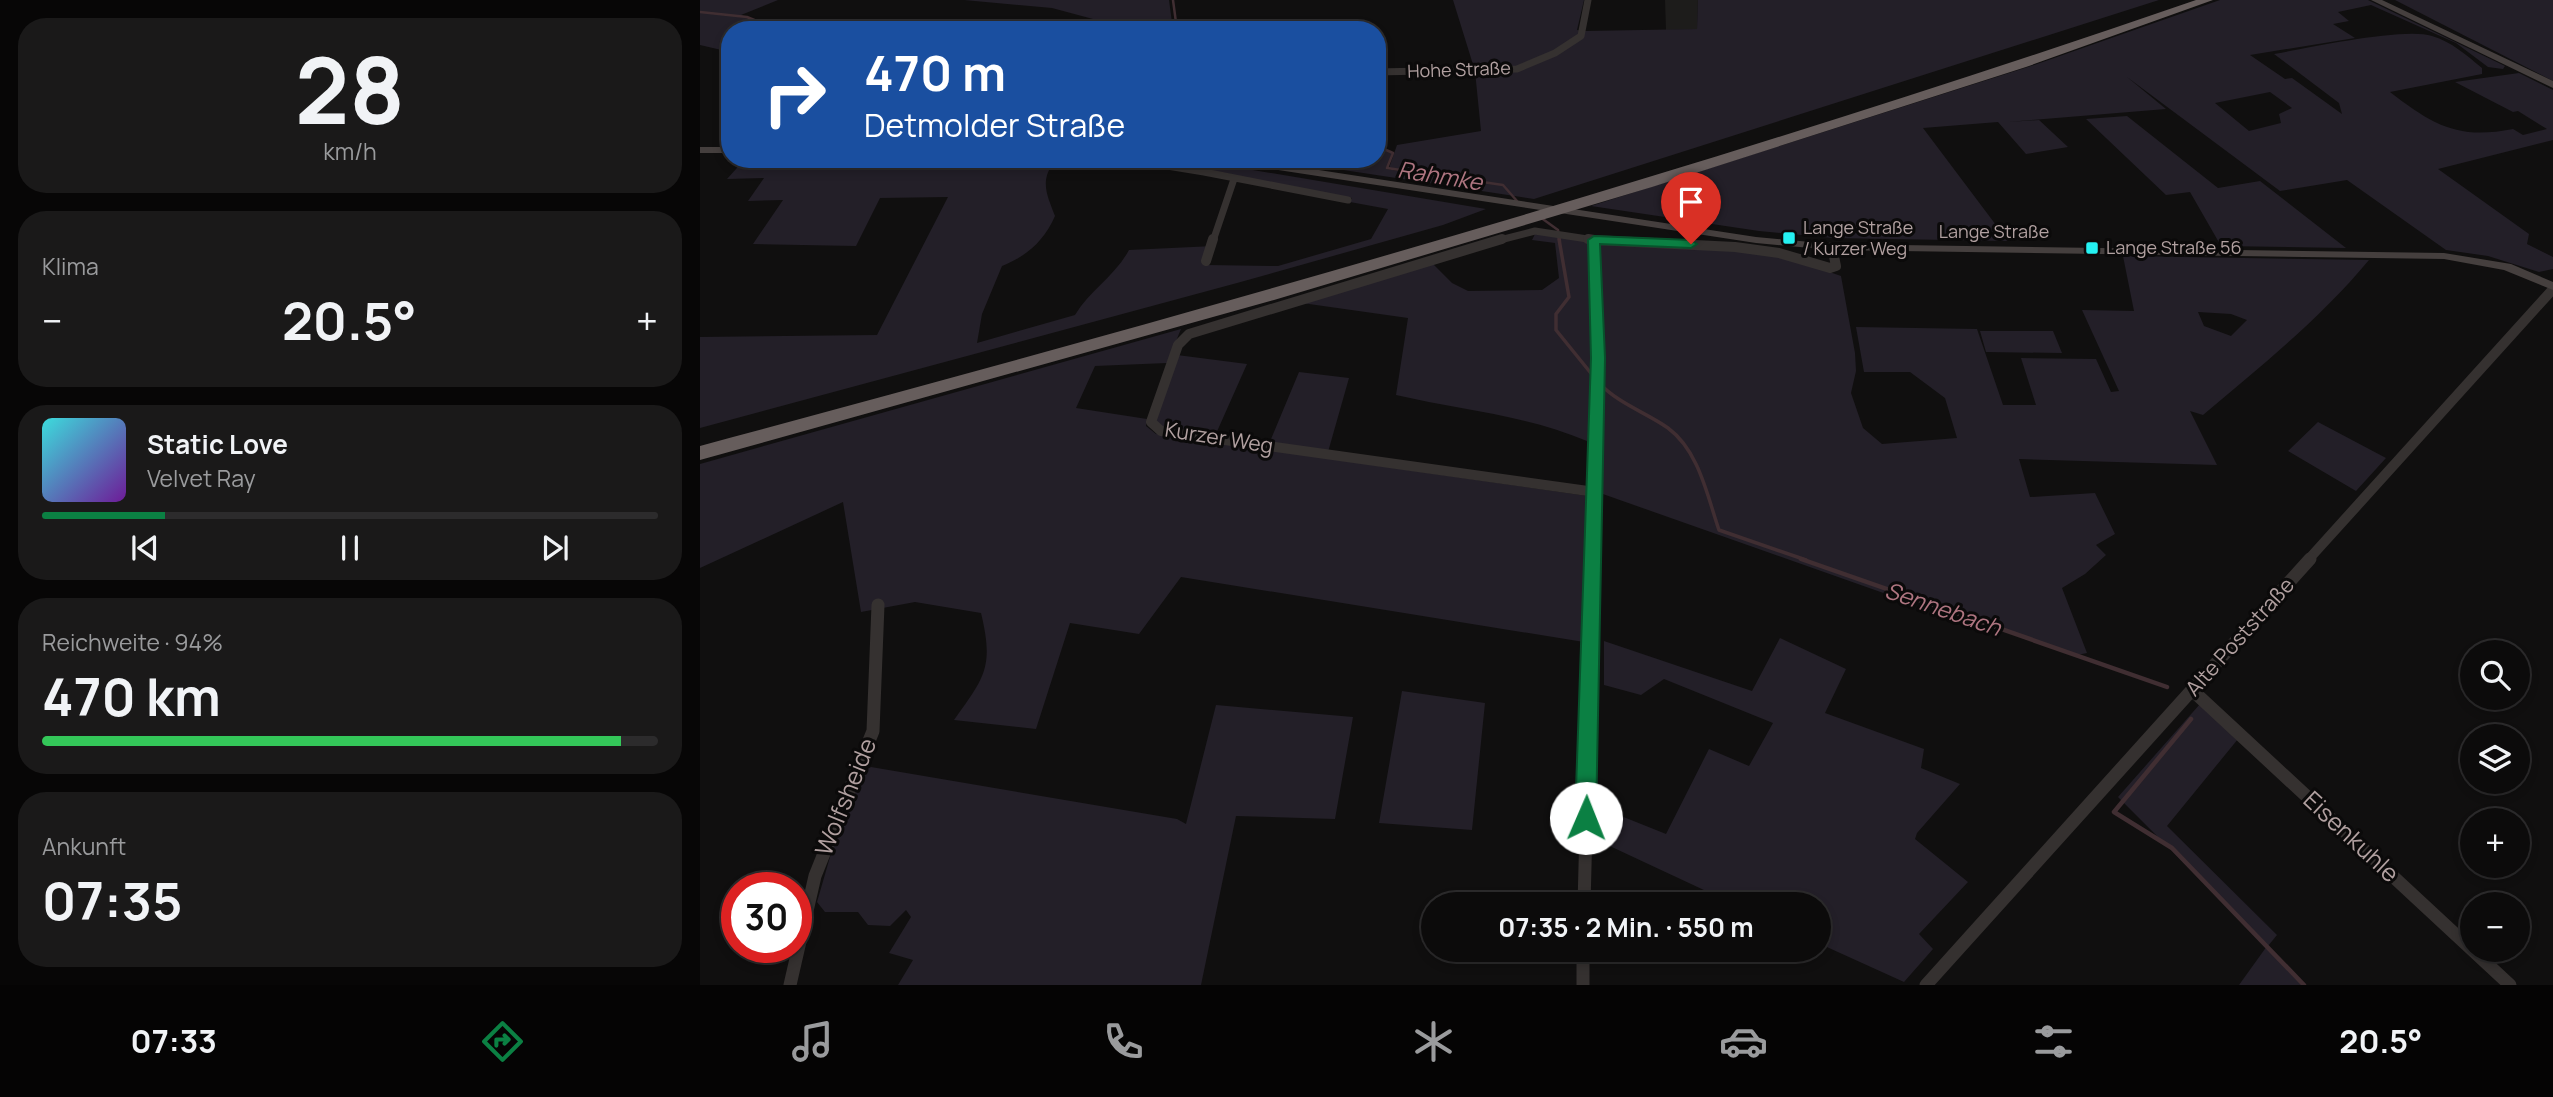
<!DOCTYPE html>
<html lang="de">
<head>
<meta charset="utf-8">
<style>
	:root { --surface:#0c0b0b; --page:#1a1919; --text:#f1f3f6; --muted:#9a9b9d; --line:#2c2b2c; --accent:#0b8043 }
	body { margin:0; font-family:Manrope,sans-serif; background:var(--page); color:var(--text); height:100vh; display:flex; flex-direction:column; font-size:26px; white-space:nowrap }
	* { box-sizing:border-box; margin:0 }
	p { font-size:23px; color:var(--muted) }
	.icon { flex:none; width:38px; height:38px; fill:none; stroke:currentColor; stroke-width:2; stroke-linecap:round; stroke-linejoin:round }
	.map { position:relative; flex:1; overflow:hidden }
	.details { display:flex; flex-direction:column; gap:18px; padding:18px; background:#070606; width:700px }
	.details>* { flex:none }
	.banner { position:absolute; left:21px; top:21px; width:665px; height:147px; border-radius:28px; box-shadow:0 4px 10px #0003,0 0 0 2px var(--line); background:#1a4fa0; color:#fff; overflow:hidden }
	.tools { position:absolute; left:1760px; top:640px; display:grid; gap:14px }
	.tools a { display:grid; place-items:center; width:70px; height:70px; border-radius:50%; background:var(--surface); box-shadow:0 4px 10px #0003,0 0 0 2px var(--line); font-size:35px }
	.speed { position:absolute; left:21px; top:872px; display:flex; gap:14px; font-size:35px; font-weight:700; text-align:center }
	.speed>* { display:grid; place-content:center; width:91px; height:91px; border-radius:50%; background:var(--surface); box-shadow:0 4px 10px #0003,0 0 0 2px var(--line); line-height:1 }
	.speed .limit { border:10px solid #d22; background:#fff; color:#111 }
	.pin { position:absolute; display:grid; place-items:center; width:60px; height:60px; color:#fff; margin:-72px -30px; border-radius:50% 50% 50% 0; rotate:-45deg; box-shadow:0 0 7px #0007 }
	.pin .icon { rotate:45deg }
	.me { position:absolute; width:77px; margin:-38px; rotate:1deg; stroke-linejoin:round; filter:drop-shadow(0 0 5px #0008) }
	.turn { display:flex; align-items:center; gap:24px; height:147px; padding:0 28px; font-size:32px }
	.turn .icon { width:91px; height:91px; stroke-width:2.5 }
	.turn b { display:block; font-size:49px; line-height:60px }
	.big { font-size:52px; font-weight:700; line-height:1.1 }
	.details .card { flex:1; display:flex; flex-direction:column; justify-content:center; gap:10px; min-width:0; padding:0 24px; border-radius:28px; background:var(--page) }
	.details .dial { align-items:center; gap:0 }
	.dial b { font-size:91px; line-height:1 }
	.song { display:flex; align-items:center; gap:21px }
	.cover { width:84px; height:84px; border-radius:10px; background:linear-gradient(135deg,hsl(180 70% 55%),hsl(280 70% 35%)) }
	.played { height:7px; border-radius:4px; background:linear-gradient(90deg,var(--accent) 20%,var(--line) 20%) }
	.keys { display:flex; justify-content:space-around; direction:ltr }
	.heat { display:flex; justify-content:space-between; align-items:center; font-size:38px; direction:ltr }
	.charge { height:10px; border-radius:5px; background:linear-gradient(90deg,#34c759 94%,var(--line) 0) }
	.trip { position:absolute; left:721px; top:892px; width:410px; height:70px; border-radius:35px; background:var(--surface); box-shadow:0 4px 10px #0003,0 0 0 2px var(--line); font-weight:700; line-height:70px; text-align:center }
	.tab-bar { display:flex; height:112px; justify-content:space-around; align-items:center; background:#050404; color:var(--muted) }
	.tab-bar .icon { width:49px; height:49px }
	.tab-bar .selected { color:var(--accent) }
	.tab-bar b { font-size:32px; color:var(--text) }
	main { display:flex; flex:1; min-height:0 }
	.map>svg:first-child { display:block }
	.built { fill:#1d1c1b }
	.green { fill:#231f28; fill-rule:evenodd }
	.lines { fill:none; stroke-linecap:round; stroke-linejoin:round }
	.stream-far2 { stroke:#402e32; stroke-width:2.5 }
	.stream-far1 { stroke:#402e32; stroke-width:3.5 }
	.stream { stroke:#402e32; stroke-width:4.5 }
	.street-far2 { stroke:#353130; stroke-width:7 }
	.street-far1 { stroke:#353130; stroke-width:10 }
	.street { stroke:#353130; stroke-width:13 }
	.secondary { fill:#453f3e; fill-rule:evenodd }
	.highway { fill:#665d5c; fill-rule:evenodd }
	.route { fill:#0b8043; stroke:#07532c; stroke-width:2 }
	.poi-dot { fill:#25f1f2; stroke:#0b0a0a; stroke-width:2.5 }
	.labels { text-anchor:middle; stroke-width:6; stroke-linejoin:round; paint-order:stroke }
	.far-street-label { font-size:18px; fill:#b1a0a0; stroke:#0b0a0a }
	.far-poi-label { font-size:18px; fill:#b1a0a0; stroke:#0b0a0a; text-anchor:start }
	.street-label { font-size:21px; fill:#b1a0a0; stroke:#0b0a0a }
	.water-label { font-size:23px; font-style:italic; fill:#ae7580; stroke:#0b0a0a }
	.near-street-label { font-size:24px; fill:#b1a0a0; stroke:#0b0a0a }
</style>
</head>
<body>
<main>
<section class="details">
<div class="card dial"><b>28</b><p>km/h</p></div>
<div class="card"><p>Klima</p>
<div class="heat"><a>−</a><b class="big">20.5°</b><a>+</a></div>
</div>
<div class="card">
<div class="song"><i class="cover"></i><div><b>Static Love</b><p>Velvet Ray</p></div></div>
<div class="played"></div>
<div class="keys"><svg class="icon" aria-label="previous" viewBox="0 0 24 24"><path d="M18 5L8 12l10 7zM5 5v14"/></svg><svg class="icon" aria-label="pause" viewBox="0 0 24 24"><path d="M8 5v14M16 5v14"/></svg><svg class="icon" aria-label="next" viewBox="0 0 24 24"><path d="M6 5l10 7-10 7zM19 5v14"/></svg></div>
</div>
<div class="card"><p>Reichweite · 94%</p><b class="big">470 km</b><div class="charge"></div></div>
<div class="card"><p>Ankunft</p><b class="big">07:35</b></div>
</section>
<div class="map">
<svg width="1853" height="985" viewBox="0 0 1853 985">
	<rect width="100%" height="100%" fill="#100f0f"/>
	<!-- built -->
	<path class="built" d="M965 0H998L997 29 966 30Z"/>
	<!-- green -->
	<path class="green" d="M0 0H78L41 15 83 30H30V52L0 45Z
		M264 0H469L473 30H434L352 8Z
		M753 0H884L877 30 886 31 997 29 998 0H1459L834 199 571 159H677V148L692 153 686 169 783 184V181L689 168 697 145 781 131 775 71Z
		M1520 0H1668L1805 66 1803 69 1788 67 1756 43 1671 5 1638 12 1649 21 1633 24 1655 38 1550 55 1585 79 1592 78 1642 114 1639 103 1574 54C1608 48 1704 27 1732 36 1752 42 1766 55 1782 68V74L1690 92C1733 125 1758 140 1813 129L1823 135 1847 129 1818 111 1813 112 1755 82 1819 73 1853 90V140L1738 169 1829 234 1827 244 1853 257V269L1839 272 1788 256 1746 250 1647 180 1580 191 1427 77 1466 109 1308 122 1339 120 1368 147 1326 154 1298 122 1223 128 1308 241 1133 238 1059 231 891 206 1331 66ZM1570 92 1592 108 1579 114 1581 123 1549 131 1515 103Z
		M1695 0H1853V81Z
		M1427 116 1518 188 1560 181 1646 248 1521 246 1490 192 1466 195 1386 119Z
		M45 159H261L258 166 265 165 268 159H372L369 163 352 165C340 183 348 197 355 216 344 241 327 256 302 266L282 314 277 343 375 315C390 290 415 276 429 250L514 246 507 265 578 266 671 239 688 209 650 202 652 198 511 171 517 164 786 209 743 225 537 283 0 428V337L177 335 248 197 180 198 156 246 53 244 83 200 48 201 64 178 27 179Z
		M835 234 1074 253 1141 276 1155 353 1156 371 1151 393 1163 428 1182 444 1257 438 1245 398 1210 372H1164L1156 327 1277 329 1303 405H1336L1321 358 1396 359 1411 392 1419 391 1382 310 1434 311 1423 256 1669 260C1620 319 1561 366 1503 415L1490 411 1517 465 1319 459 1330 497 1395 493 1415 534 1396 545 1406 555 1385 574 1362 588 1387 653 1377 655 1205 594 1206 601 900 493 902 445 888 437 887 441C825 415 761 410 696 395L708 318 602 303 733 264 752 283 768 291 842 290 859 278 855 243 832 240ZM1498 312 1531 314 1547 320 1531 336 1504 326Z
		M481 329 467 363 395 366 376 408 447 419 446 426 456 434 888 496 884 642 481 577 439 634 370 623 336 729 254 720C285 677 294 667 281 613L215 602 161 612 143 502 0 568V464Z
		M1280 331H1353L1362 353 1286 352Z
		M477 355 547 364 515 436 466 429 455 422Z
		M599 372 649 378 628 452 569 444Z
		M1618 422 1686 458 1656 491 1588 451Z
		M1080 638 1146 669 1125 713 1224 749 1221 768 1260 784 1217 833 1215 839 1268 882 1219 934 1233 949 1204 982 1118 943V905H1036L899 841 896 806 966 834 1009 749 1049 766 1073 723 964 679 941 695 904 685V641L1052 691Z
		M702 691 785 703 772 830 679 823Z
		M1500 704 1538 739 1467 826 1577 935 1568 946 1606 985H1539L1567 946 1418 797Z
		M516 705 653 717 635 819 536 816 501 985H198L213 960 189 953 211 917 206 910 190 926 168 925 158 912H125L117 902 130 857 163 772 171 767 477 819 486 824Z"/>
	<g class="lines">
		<!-- stream-far2 -->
		<path class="stream-far2" d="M473 0 477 30
			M0 12 47 17 79 30
			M677 146 693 153 687 168 803 185 817 201
			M840 217 858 230 860 241"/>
		<!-- stream-far1 -->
		<path class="stream-far1" d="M859 239 869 297 856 314V330L894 377
			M899 383C919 404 945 412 968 428 999 451 1007 495 1019 530L1106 560"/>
		<!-- stream -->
		<path class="stream" d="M1101 559 1467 687
			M1491 719 1414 812 1472 848 1604 985"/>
		<!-- street-far2 -->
		<path class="street-far2" d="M677 72 817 69 855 53 881 36 888 0
			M424 159 504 172
			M514 159 504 172 648 200
			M513 241 534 179
			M796 241 835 231 894 240
			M894 241H911"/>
		<!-- street-far1 -->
		<path class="street-far1" d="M802 239 489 334 478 345 451 422 461 431 895 492
			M888 239 894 240
			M506 261 513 239
			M893 560 898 358 894 240 1035 247 1079 253 1130 268 1136 266 1132 247
			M1608 560 1853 289"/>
		<!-- street -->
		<path class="street" d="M1492 690 1810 985
			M884 905 893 559
			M883 950V985
			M90 985 115 876 173 731 178 605
			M1226 985 1610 559"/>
		<!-- secondary -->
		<path class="secondary" d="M1671 0H1682L1853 81V88Z
			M0 147H30V153H0Z
			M521 159H548L1056 237 1132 244 1744 253 1811 264 1853 282V290L1804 270 1744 259 1132 250 1056 243 526 162Z"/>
		<!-- highway -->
		<path class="highway" d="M1496 0H1513L1326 67 952 187 574 300 0 460V446C503 311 1003 170 1496 0Z"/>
	</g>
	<!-- route -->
	<path class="route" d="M894 236 991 240 997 244 991 248 900 244 905 358 896 818 893 825 886 827 878 825 875 818 891 358 888 240Z"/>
	<!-- markers -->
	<g class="poi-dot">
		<rect x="1082" y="231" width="14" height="14" rx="3.5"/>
		<rect x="1385" y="241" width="14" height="14" rx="3.5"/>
	</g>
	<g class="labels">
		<!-- far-street labels -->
		<g class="far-street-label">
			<text transform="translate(759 70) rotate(-2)" y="6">Hohe Straße</text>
			<text x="1294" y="238">Lange Straße</text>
		</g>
		<!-- far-poi labels -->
		<g class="far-poi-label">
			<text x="1103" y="234">Lange Straße<tspan x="1103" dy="21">/ Kurzer Weg</tspan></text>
			<text x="1406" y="254">Lange Straße 56</text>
		</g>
		<!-- street labels -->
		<g class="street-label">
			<text transform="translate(519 438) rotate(9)" y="7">Kurzer Weg</text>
			<text transform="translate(1540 637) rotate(-48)" y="7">Alte Poststraße</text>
		</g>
		<!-- water labels -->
		<g class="water-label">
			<text transform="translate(740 176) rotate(9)" y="8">Rahmke</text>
			<text transform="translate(1243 609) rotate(19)" y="8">Sennebach</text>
		</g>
		<!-- near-street labels -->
		<g class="near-street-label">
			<text transform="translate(146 797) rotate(-68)" y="8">Wolfsheide</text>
			<text transform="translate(1651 837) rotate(43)" y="8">Eisenkuhle</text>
		</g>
	</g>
</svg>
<div class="tools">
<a><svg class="icon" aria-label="search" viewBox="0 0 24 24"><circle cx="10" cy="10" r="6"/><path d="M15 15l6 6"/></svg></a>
<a><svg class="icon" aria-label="layers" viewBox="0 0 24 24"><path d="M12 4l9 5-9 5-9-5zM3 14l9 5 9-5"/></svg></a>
<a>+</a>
<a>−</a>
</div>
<div class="speed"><div class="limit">30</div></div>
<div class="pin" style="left:991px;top:244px;background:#d93025"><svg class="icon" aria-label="arrive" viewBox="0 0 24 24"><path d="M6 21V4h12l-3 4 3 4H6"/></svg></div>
<svg class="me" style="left:886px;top:818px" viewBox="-20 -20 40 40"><circle r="19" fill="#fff"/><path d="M0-13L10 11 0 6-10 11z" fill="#0b8043"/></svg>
<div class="trip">07:35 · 2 Min. · 550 m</div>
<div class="banner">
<div class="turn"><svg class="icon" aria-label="right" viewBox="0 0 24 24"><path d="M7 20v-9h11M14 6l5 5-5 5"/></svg><div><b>470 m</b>Detmolder Straße</div></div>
</div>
</div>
</main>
<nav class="tab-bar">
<b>07:33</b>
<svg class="icon selected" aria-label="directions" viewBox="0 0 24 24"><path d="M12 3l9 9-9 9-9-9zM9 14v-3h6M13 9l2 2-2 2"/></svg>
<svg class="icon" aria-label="music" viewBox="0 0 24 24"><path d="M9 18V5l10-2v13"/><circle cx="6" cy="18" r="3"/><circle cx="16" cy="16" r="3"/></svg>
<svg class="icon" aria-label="phone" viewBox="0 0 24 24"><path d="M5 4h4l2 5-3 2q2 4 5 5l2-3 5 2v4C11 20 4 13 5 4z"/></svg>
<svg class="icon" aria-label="climate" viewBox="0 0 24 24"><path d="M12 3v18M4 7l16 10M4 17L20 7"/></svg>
<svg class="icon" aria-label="car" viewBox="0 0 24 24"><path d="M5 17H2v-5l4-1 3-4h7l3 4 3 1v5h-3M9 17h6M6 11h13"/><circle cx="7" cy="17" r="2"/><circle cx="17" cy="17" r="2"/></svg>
<svg class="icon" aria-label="filters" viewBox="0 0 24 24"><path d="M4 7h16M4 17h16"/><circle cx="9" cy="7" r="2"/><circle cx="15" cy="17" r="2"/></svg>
<b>20.5°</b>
</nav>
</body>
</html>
